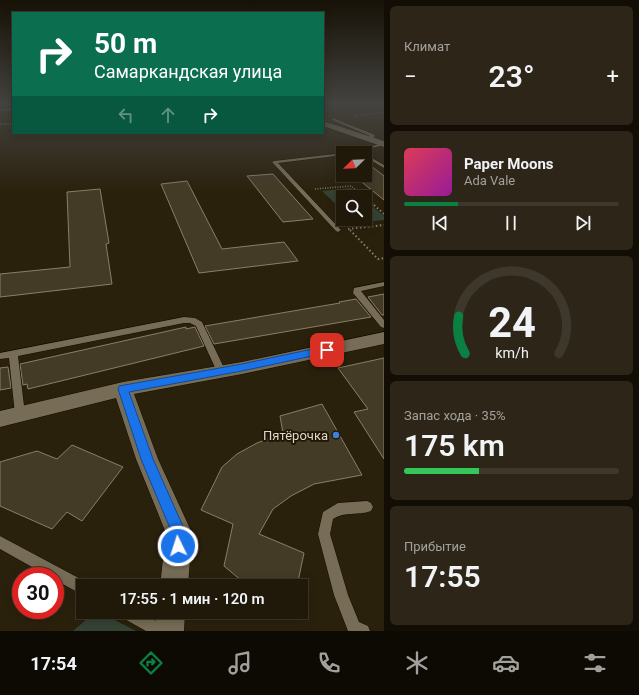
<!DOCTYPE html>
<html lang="ru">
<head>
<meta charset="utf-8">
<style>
	:root { --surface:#20190a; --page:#2d2618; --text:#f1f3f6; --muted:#a2a09c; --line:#3d382b; --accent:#0b8043 }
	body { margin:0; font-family:Roboto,sans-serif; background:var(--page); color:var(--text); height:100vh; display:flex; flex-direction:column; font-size:15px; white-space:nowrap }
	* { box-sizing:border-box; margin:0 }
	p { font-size:13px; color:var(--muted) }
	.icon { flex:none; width:22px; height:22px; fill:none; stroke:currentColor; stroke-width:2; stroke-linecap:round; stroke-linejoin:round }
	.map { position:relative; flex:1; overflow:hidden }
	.details { display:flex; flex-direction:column; gap:6px; padding:6px; background:#120e06; width:255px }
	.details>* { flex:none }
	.banner { position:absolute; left:12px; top:12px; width:312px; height:122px; border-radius:0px; box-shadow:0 2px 10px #0003,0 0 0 1px var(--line); background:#0b6e4f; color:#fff; overflow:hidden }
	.needle { width:26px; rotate:247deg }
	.buttons { position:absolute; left:336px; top:146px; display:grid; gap:8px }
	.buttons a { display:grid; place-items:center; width:36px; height:36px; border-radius:0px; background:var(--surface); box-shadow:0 2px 10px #0003,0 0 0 1px var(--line); font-size:20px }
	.speed { position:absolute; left:12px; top:567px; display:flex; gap:8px; font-size:20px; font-weight:700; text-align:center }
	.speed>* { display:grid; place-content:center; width:52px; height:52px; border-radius:50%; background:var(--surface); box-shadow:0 2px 10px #0003,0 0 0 1px var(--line); line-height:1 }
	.speed .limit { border:6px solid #d22; background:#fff; color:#111 }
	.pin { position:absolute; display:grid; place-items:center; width:34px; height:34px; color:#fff; margin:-17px; border-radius:8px; box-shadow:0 2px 6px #0006 }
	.me { position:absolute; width:44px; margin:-22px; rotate:356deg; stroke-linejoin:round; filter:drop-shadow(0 0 3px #0008) }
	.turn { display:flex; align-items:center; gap:14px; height:84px; padding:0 16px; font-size:18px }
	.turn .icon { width:52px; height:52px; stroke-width:2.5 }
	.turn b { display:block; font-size:28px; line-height:34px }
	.lanes { display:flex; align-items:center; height:38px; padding:0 16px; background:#0003; justify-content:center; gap:20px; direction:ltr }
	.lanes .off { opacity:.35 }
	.big { font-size:30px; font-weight:600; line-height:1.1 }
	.details .widget { flex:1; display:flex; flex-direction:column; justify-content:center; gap:6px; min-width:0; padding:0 14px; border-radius:6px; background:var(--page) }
	.details .dial { align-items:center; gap:0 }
	.dial svg { height:104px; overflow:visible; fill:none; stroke:var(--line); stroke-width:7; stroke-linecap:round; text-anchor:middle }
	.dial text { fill:var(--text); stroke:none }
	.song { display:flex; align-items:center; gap:12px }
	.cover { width:48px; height:48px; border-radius:6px; background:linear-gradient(135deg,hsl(350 70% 55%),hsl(300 70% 35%)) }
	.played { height:4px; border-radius:2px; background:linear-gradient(90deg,var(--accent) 25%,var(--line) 25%) }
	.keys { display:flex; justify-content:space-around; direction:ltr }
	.heat { display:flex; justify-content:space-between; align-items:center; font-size:22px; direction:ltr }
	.charge { height:6px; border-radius:3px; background:linear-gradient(90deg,#34c759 35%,var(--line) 0) }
	.trip { position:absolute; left:76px; top:579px; width:232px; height:40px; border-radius:0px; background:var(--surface); box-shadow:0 2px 10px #0003,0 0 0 1px var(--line); font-weight:600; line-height:40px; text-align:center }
	.tab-bar { display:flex; height:64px; justify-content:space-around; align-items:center; background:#0d0a04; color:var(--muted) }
	.tab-bar .icon { width:28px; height:28px }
	.tab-bar .current { color:var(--accent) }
	.tab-bar b { font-size:18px; color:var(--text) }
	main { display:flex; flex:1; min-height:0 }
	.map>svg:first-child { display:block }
	.green { fill:#354335 }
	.building { fill:#443b26; stroke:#897f68 }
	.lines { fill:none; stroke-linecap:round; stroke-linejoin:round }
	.lane-casing { stroke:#120a00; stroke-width:1 }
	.street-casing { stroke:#120a00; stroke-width:1 }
	.path-far1 { stroke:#857d6e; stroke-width:1.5; stroke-dasharray:1 1.5; stroke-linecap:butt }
	.path { stroke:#857d6e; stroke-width:2; stroke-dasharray:1.5 2.5; stroke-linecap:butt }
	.lane { fill:#776d57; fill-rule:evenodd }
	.street { fill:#776d57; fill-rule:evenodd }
	.route { fill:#1a73e8; stroke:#114b97 }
	.shop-dot { fill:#3f7fe0; stroke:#201805; stroke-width:1.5 }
	.labels { text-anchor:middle; stroke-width:4; stroke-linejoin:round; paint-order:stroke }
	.near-poi-label { font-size:13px; fill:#ded8cc; stroke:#201805; text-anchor:end }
</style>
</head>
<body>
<main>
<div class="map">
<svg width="384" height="631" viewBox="0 0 384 631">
	<rect width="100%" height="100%" fill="#2a210d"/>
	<!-- green -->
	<path class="green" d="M351 188 361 197H343V211L322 191Z
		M365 200 384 216V220L356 223 351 219H365Z
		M95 612H99L136 631H73Z"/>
	<!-- building -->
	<path class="building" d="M371 166 384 176V200L353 175H365V167Z
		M273 174 313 219 283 222 247 176Z
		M187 181 222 249 284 242 298 261 199 273 161 184Z
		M100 189 109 243 106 244 112 284 0 297V274L70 267 67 192Z
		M384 294V315H382L368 297Z
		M356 299 371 317 214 344 205 326 340 303 339 302Z
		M186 327V329L195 327 204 346 28 389 27 384 23 385 20 364Z
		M384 358V459L354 412 368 409 338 368Z
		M8 367 11 388 0 390V368Z
		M322 404 362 475 314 484 291 496 273 509 259 534 304 553 297 586H248L224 566 233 524 201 510 222 467 237 454 257 443 283 433 280 416Z
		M72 445 123 467 82 521 67 512 52 529 0 506V462L37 451 57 459Z"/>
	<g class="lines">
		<!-- lane casing -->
		<g class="lane-casing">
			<path id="lane" d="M13 108V110L0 111V109Z
				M333 118 375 135V136L371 140H367V139L370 136 332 120Z
				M384 143V145L352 153H343V155L278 163 340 229 341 230 338 232 336 231 272 162 274 161 344 153Z
				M365 154 384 165V168L365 157Z
				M384 282V286L361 291 384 320V328L381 327 353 293 354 288Z
				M184 317 195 318 202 322 226 372 224 374H218L196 326 190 323H184L18 356 25 414 24 417 20 418 16 417 15 414 9 358 0 359V353Z
				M367 501 371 503 373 507 371 511C358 516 345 511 333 519L330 534 348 595 359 622 368 626 370 631H348L334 595 318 534 323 512 338 503Z
				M0 536 88 583 89 586H83V595L55 580V576H48L0 549Z
				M119 612H140L165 626 167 631H146L121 617Z"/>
		</g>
		<!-- street casing -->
		<g class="street-casing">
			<path id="street" d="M323 121 384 141V147L323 126Z
				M384 332V344L242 374 134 394 158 459 192 533 188 586H160L166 533 136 459 116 398 0 427V411L123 382 242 362Z
				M157 612H185L184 631H154Z"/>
		</g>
		<!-- path-far1 -->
		<path class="path-far1" d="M355 116 384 112
			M0 124H13
			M315 189 351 186 364 197
			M365 197 375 206"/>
		<!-- path -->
		<path class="path" d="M374 205 384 214
			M348 229 384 225
			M350 230 378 259 384 258"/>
		<!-- lane -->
		<use href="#lane" class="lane"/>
		<!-- street -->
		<use href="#street" class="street"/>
	</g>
	<!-- sky -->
	<linearGradient id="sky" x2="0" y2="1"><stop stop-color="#171207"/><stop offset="0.54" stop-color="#444340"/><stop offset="1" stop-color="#444340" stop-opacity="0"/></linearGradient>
	<rect width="384" height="192" fill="url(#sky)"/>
	<!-- route -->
	<path class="route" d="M327 346 331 347 332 350 331 352 242 371 129 392 153 459 186 533 183 551 178 554 173 551 170 546 172 533 141 459 118 389 119 386 242 364Z"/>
	<!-- markers -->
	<circle class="shop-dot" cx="336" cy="435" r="4"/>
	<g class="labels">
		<!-- near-poi labels -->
		<g class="near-poi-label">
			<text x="328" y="440">Пятёрочка</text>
		</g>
	</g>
</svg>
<div class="buttons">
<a><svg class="needle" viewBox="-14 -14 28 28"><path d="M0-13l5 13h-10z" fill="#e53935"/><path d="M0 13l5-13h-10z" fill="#a2a09c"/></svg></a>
<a><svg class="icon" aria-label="search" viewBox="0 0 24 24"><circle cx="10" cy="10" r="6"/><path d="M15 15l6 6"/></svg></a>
</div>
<div class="speed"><div class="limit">30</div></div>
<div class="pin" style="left:327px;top:350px;background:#d93025"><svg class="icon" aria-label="arrive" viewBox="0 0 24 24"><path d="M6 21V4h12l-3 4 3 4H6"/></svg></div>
<svg class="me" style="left:178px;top:546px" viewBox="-20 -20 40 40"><circle r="17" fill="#1a73e8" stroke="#fff" stroke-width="3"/><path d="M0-11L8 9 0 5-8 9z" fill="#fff"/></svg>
<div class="trip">17:55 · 1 мин · 120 m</div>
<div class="banner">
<div class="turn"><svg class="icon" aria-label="right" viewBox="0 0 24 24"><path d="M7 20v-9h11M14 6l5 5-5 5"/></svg><div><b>50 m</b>Самаркандская улица</div></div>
<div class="lanes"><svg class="icon off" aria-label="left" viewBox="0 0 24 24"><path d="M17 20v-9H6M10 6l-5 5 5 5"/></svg><svg class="icon off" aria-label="ahead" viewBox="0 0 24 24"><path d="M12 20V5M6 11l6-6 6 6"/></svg><svg class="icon" aria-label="right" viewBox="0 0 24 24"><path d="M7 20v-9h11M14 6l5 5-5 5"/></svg></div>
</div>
</div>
<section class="details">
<div class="widget"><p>Климат</p>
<div class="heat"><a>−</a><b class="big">23°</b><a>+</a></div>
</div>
<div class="widget">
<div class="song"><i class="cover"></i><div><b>Paper Moons</b><p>Ada Vale</p></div></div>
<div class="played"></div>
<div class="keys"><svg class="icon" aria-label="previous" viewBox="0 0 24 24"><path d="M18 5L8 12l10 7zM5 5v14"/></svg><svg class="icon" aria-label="pause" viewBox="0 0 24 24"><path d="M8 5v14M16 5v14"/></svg><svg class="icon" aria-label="next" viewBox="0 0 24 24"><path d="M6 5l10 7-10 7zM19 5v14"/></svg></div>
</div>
<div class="widget dial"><svg viewBox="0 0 100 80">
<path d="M14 69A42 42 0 1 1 86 69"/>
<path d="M14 69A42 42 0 0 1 9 40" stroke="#0b8043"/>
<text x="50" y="56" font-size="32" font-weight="700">24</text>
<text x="50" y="72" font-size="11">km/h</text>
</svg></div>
<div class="widget"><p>Запас хода · 35%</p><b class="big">175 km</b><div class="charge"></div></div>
<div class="widget"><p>Прибытие</p><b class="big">17:55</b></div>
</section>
</main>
<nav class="tab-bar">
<b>17:54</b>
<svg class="icon current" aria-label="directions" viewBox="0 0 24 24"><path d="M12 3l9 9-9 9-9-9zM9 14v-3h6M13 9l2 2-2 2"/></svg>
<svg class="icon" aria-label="music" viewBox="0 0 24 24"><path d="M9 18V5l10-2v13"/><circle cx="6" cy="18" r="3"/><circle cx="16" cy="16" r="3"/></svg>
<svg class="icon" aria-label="phone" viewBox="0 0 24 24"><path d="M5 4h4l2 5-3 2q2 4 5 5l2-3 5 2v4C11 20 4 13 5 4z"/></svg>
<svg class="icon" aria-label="climate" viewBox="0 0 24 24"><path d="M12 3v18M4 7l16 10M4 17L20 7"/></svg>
<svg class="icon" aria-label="car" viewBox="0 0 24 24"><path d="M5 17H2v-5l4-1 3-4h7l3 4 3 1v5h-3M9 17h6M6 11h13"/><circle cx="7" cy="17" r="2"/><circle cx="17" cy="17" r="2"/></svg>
<svg class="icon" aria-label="filters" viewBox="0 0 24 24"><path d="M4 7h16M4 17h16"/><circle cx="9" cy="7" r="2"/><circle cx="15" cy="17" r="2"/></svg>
</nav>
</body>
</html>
